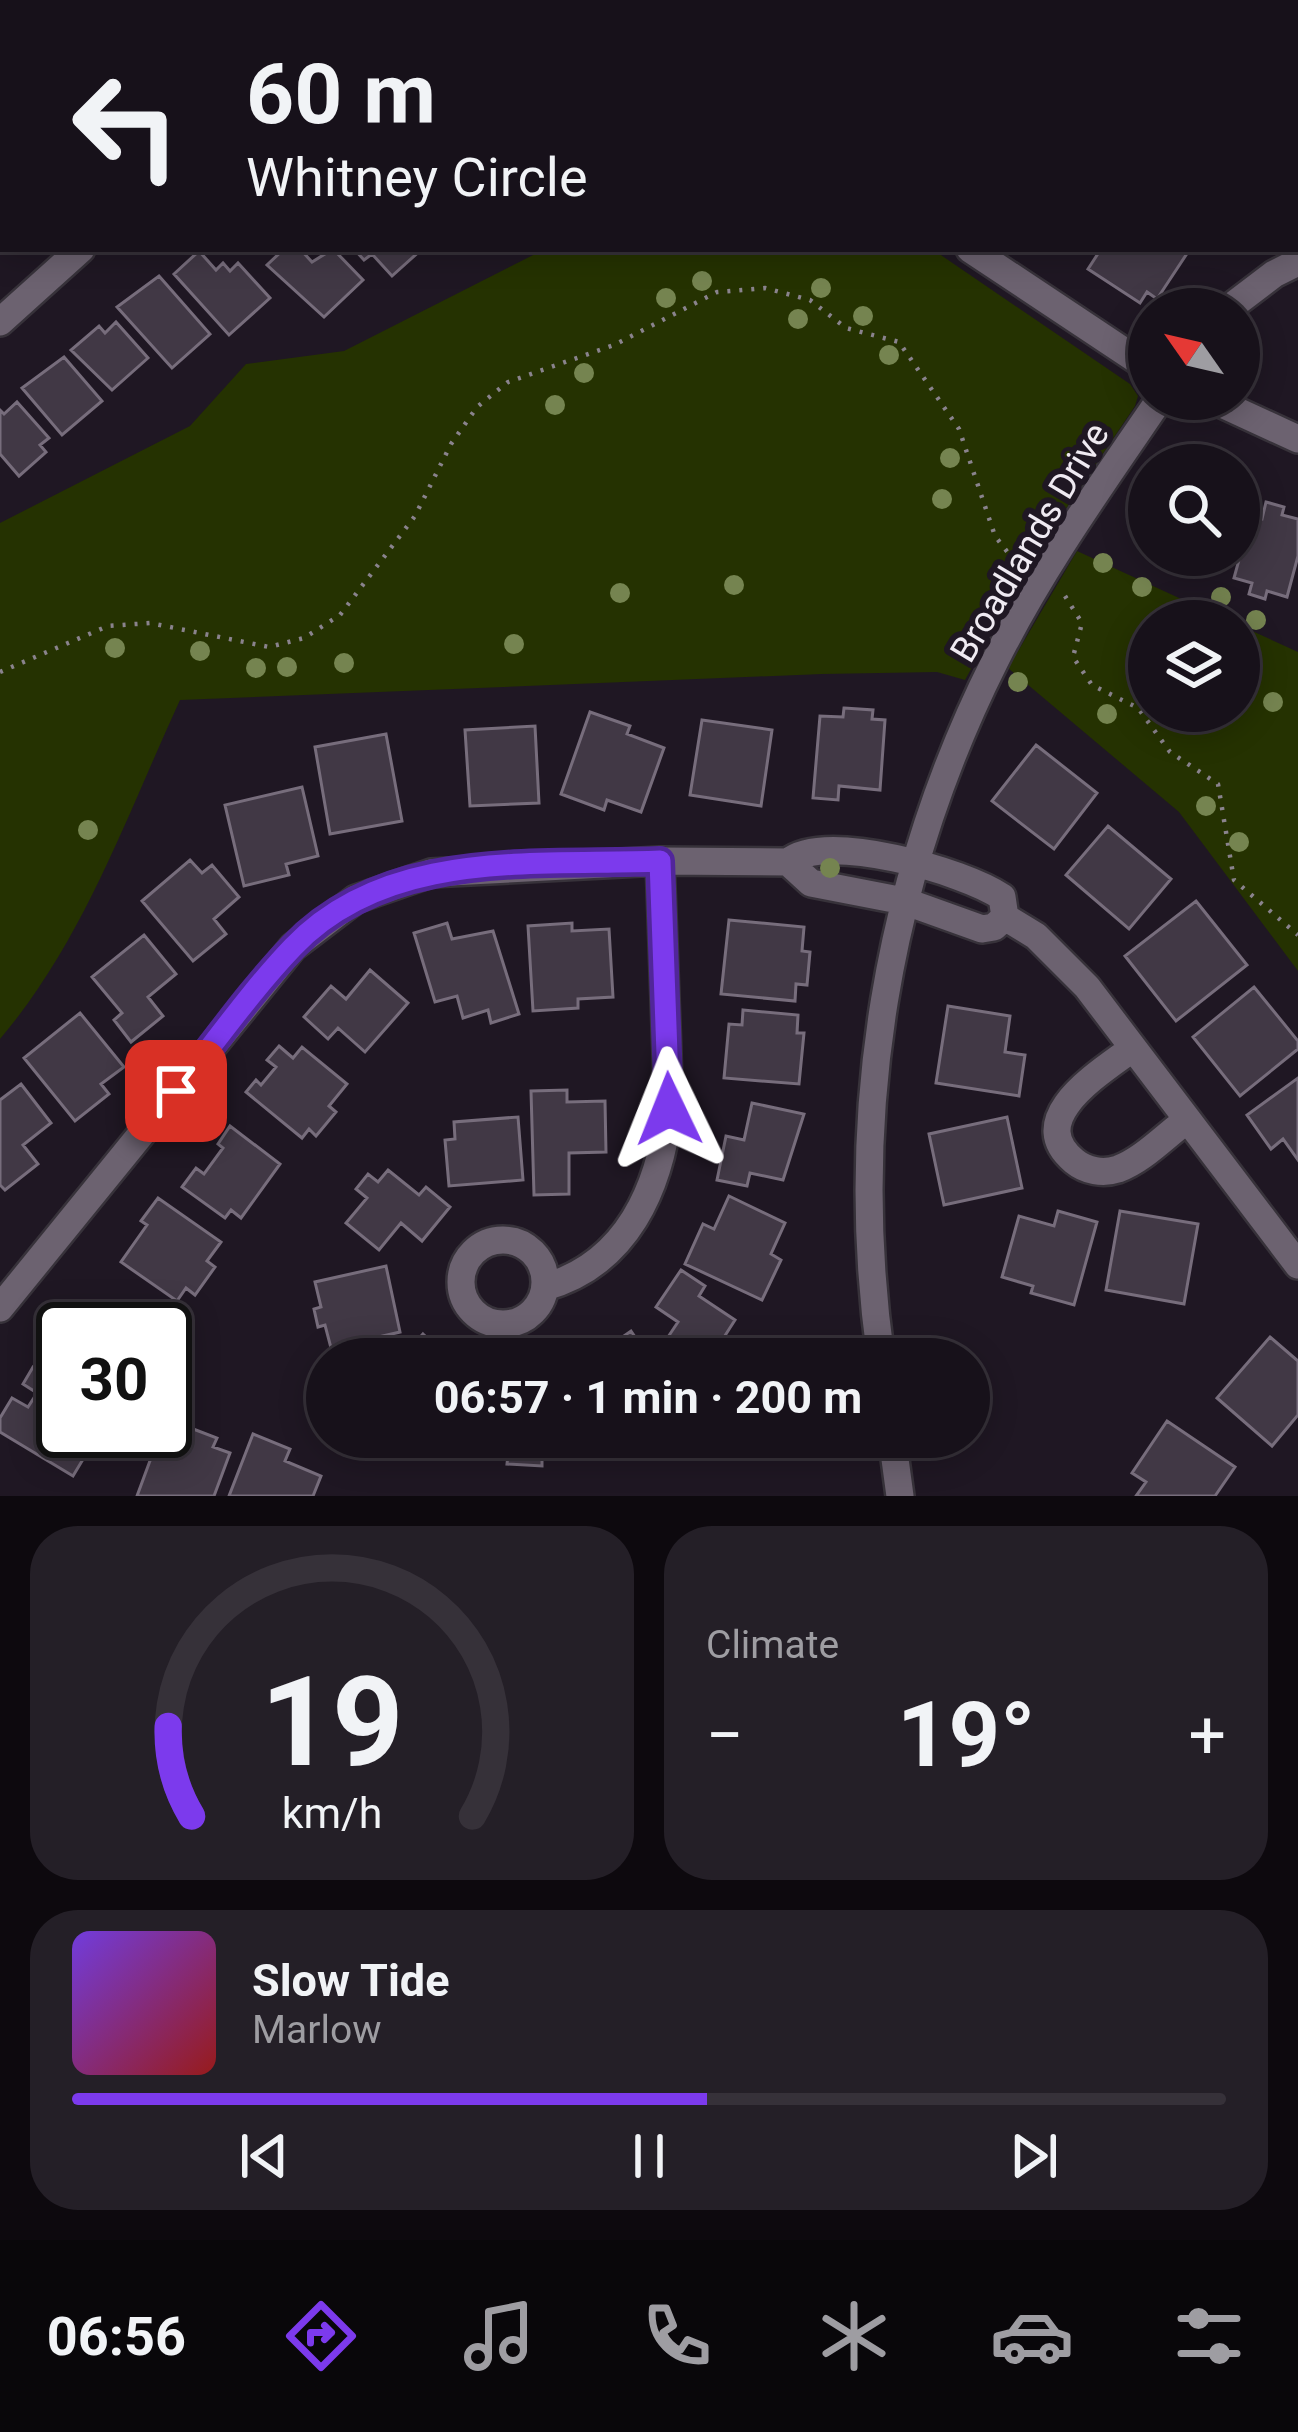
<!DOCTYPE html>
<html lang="en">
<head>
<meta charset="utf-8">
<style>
	:root { --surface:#17111a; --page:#241f27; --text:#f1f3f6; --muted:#9e9da2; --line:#363139; --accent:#7c3aed }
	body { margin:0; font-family:Roboto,sans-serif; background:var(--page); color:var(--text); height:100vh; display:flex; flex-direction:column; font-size:45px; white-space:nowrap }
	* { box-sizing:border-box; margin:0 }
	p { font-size:39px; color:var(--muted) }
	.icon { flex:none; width:66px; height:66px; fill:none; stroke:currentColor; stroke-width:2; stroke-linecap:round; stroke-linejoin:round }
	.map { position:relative; height:1496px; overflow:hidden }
	.panel { display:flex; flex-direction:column; gap:30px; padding:30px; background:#0d090e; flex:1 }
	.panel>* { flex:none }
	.banner { position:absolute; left:0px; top:0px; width:1299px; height:252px; box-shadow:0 6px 30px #0003,0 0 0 3px var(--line); background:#17111a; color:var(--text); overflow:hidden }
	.needle { width:78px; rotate:304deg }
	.controls { position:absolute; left:1128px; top:288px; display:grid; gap:24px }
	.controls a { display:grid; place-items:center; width:132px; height:132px; border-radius:50%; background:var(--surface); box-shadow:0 6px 30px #0003,0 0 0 3px var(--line); font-size:60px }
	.speed { position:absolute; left:36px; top:1302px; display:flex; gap:24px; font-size:60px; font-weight:700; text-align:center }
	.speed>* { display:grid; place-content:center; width:156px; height:156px; border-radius:50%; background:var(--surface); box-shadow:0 6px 30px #0003,0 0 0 3px var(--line); line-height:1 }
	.speed .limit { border:6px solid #111; border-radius:18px; background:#fff; color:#111 }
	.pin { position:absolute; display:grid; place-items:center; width:102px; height:102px; color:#fff; margin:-51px; border-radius:24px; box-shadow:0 6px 18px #0006 }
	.me { position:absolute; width:132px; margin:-66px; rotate:358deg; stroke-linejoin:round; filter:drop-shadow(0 0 9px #0008) }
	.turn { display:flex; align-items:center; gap:42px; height:252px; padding:0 48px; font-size:54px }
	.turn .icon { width:156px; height:156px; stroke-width:2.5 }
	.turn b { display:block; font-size:84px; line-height:102px }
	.big { font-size:90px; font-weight:700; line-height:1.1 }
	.panel .card { flex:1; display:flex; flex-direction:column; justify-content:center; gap:18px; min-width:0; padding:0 42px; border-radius:48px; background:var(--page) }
	.panel .dial { align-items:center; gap:0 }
	.dial svg { height:312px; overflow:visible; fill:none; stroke:var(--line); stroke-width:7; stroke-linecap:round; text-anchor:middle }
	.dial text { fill:var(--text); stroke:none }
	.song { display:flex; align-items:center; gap:36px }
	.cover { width:144px; height:144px; border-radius:18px; background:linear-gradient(135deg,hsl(260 70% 55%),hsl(0 70% 35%)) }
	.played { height:12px; border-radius:6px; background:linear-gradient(90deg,var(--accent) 55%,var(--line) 55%) }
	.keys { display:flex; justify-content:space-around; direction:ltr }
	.heat { display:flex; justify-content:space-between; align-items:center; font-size:66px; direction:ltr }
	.panel .tiles { flex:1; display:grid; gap:30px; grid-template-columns:1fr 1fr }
	.card:last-child { grid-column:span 2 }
	.trip { position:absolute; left:306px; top:1338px; width:684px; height:120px; border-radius:60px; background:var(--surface); box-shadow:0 6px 30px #0003,0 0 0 3px var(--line); font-weight:700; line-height:120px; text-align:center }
	.menu { display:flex; height:192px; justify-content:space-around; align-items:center; background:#09070a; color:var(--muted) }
	.menu .icon { width:84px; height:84px }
	.menu .active { color:var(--accent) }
	.menu b { font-size:54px; color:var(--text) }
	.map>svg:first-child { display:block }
	.green { fill:#253201 }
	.building { fill:#413845; stroke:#776d7c; stroke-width:3 }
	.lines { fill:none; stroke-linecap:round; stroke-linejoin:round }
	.street-casing { stroke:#37323a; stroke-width:32 }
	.path { stroke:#8a838d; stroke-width:4.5; stroke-dasharray:3 9; stroke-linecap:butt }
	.street { stroke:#6c6270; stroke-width:27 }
	.tree { fill:#758450 }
	.route-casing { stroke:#51269a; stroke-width:30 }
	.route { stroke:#7c3aed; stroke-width:21 }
	.labels { text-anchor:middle; stroke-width:12; stroke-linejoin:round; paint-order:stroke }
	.street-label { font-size:36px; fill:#efeaf2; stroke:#1f1723 }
</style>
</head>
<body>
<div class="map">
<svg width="1298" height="1496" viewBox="0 0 1298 1496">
	<rect width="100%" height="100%" fill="#1f1723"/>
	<!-- green -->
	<path class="green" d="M545 249H932L1130 384 1138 396 1135 406 1031 561 965 680 937 672 822 674 180 700C126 817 84 940 0 1039V523L190 426 246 364 344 351Z
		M1077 551 1229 621H1149V711H1239V625L1298 652V971L1179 812 1008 668Z"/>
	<!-- building -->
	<path class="building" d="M284 249H300L312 262 333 249 363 280 324 317 267 265Z
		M354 249H422L392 276 372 254 364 260Z
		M1101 249H1183L1188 252 1157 299 1147 292 1140 303 1088 269Z
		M199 251 216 270 223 263 230 271 238 263 270 298 229 335 174 274Z
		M159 276 210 334 172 368 117 307Z
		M116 322 148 358 112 390 71 350 99 326 105 333Z
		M64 357 102 401 62 435 22 388Z
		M17 402 49 438 40 445 46 452 19 476 0 454V410L4 414Z
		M1266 502 1284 507 1282 515 1298 519V556L1287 597 1267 591 1265 599 1249 594 1252 583 1234 578 1251 516 1262 519Z
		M844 708 873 710 872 719 885 720 880 790 839 786 838 800 813 798 820 716 843 717Z
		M590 712 630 726 627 734 664 748 641 812 607 800 604 810 561 794Z
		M702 720 772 730 761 806 690 795Z
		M535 726 539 803 470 806 465 730Z
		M386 734 402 821 330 834 315 747Z
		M1036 745 1097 793 1054 849 992 801Z
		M302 787 318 856 286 864 289 875 244 886 225 805Z
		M1108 826 1171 879 1129 929 1066 875Z
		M190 860 202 873 212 865 239 897 214 919 226 934 193 961 142 901Z
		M1196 901 1247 965 1176 1021 1125 956Z
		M729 920 804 927 802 951 810 952 807 985 796 984 795 1001 721 994Z
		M447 923 452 939 493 931 519 1014 491 1023 488 1010 463 1018 457 996 435 1002 414 933Z
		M572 923V931L609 929 613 997 578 999V1008L533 1011 528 926Z
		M144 935 176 974 148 997 163 1016 131 1042 114 1020 122 1013 92 977Z
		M370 970 408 1003 365 1052 338 1028 328 1039 304 1017 331 986 346 999Z
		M1254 987 1298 1041V1049L1240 1096 1193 1037Z
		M948 1006 1010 1016 1005 1052 1025 1055 1019 1096 936 1083Z
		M743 1010 798 1015 797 1033H804L799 1084 724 1078 729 1024 742 1025Z
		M80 1013 124 1067 101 1084 109 1094 75 1121 24 1058Z
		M279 1046 293 1058 302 1047 347 1084 329 1106 336 1112 316 1136 309 1129 302 1138 246 1092 256 1080 261 1085 276 1067 267 1060Z
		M1298 1078V1160L1283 1139 1271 1149 1247 1115Z
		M21 1084 51 1123 23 1145 38 1164 5 1190 0 1185V1100Z
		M567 1090V1102L605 1101 606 1152 569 1153V1194L534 1195 531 1091Z
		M752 1103 804 1114 783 1180 750 1173 747 1186 717 1180 726 1136 744 1140Z
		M518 1117 523 1180 449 1186 445 1140 455 1139 454 1122Z
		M1007 1117 1022 1188 944 1205 929 1134Z
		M230 1126 280 1164 241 1218 231 1210 225 1218 182 1187 196 1168 204 1174 223 1148 218 1144Z
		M388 1170 419 1195 426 1187 450 1207 422 1241 401 1223 379 1250 346 1223 367 1198 356 1189 368 1174 378 1182Z
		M729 1196 785 1223 771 1254 781 1260 762 1300 685 1264 703 1224 714 1229Z
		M158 1198 221 1242 207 1261 215 1267 195 1295 186 1288 177 1301 121 1262 147 1225 141 1221Z
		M1058 1211 1097 1222 1074 1305 1031 1293 1033 1286 1002 1277 1019 1216 1054 1226Z
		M1120 1211 1198 1224 1184 1304 1106 1290Z
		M386 1266 400 1332 331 1348 325 1325 318 1327 314 1309 321 1307 315 1282Z
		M681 1270 705 1286 699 1296 735 1320 710 1359H674L660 1349 678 1322 656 1307Z
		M120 1301 162 1329H101Z
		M63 1311 91 1329H63V1357L42 1343Z
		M631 1331 650 1359H601L598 1354Z
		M423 1334 450 1359H401Z
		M1270 1337 1298 1361V1415L1272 1446 1217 1398Z
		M33 1367 63 1385V1431H100L73 1476 0 1432V1418L12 1398 28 1407 37 1393 23 1384Z
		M1167 1421 1235 1467 1215 1496H1136L1146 1482 1132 1473Z
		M188 1427 217 1438 213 1447 230 1453 214 1496H137L161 1431 165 1428 185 1435Z
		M253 1434 290 1449 285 1461 321 1476 313 1496H229Z
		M484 1437H561L560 1457 542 1456V1466L507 1464 508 1455 483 1454Z"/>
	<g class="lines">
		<!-- street casing -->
		<g class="street-casing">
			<path id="street" d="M486 0 487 3
				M726 3 728 0
				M0 39 3 41
				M970 249 1149 368
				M1228 309 1274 274 1298 262
				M0 322 81 249
				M1211 399 1298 439
				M1005 917 1036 936 1087 987 1298 1265
				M1133 1048C1103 1071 1022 1118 1074 1161 1086 1171 1103 1174 1118 1169 1143 1160 1166 1135 1187 1120
				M461 1282a42 42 0 1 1 84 0a42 42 0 1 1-84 0Z
				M545 1287C627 1264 660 1188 669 1109L660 861
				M0 1308 293 947 356 899 431 873 660 861 788 862C825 831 964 871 1002 897L1005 917 994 927 982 929 904 901 811 883 788 862
				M881 1359C847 1118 886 878 995 661 1041 569 1102 484 1160 399
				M892 1437 900 1496"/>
		</g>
		<!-- path -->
		<path class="path" d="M976 3 980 0
			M1065 596 1082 623 1073 657 1092 685 1138 708 1170 752 1218 784 1234 880 1298 935
			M0 672 108 626 150 623 269 647 304 638 340 615 415 516 451 444 477 407 508 382 614 345 717 292 765 288 810 300 846 328 899 342 959 429 995 536 1016 563"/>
		<!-- street -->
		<use href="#street" class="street"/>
	</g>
	<!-- trees -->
	<g class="tree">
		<circle cx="702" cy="281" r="10"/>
		<circle cx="821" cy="288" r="10"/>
		<circle cx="666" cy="298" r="10"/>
		<circle cx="863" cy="316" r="10"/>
		<circle cx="798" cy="319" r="10"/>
		<circle cx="889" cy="355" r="10"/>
		<circle cx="584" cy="373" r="10"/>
		<circle cx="555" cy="405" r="10"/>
		<circle cx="950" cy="458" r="10"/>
		<circle cx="942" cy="499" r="10"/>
		<circle cx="1103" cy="563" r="10"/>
		<circle cx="734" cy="585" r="10"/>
		<circle cx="1142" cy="587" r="10"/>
		<circle cx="620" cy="593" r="10"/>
		<circle cx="1221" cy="597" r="10"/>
		<circle cx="1256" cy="620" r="10"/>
		<circle cx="514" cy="644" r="10"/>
		<circle cx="115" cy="648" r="10"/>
		<circle cx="200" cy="651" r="10"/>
		<circle cx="344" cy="663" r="10"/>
		<circle cx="287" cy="667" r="10"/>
		<circle cx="256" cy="668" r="10"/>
		<circle cx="1018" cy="682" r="10"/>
		<circle cx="1273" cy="702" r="10"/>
		<circle cx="1107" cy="714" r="10"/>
		<circle cx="1206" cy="806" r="10"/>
		<circle cx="88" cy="830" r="10"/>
		<circle cx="1239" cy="842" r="10"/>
		<circle cx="830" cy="868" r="10"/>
	</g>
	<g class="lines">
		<!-- route casing -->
		<g class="route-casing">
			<path id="route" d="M176 1091C214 1044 250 992 293 947 387 848 536 866 660 861L669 1109"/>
		</g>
		<!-- route -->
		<use href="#route" class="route"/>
	</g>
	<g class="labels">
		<!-- street labels -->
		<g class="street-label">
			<text transform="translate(1029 542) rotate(-59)" y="13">Broadlands Drive</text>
		</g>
	</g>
</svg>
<div class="controls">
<a><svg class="needle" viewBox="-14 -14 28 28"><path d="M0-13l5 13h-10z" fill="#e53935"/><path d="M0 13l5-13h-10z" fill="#9e9da2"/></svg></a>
<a><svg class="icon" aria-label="search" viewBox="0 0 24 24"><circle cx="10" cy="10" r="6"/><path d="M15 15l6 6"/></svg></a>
<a><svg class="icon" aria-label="layers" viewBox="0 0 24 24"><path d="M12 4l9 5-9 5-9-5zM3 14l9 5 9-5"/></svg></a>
</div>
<div class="speed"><div class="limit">30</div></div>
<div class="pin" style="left:176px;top:1091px;background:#d93025"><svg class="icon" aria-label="arrive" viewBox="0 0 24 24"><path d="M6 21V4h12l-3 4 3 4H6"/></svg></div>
<svg class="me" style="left:669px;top:1109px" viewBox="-20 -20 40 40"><path d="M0-17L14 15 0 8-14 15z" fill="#7c3aed" stroke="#fff" stroke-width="4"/></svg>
<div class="trip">06:57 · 1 min · 200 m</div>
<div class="banner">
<div class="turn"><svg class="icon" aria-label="left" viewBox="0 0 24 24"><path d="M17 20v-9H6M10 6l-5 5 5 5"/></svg><div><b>60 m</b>Whitney Circle</div></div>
</div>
</div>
<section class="panel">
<div class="tiles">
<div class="card dial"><svg viewBox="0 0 100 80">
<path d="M14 69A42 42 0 1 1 86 69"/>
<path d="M14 69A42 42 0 0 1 8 46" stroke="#7c3aed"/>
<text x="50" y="56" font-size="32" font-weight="700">19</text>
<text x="50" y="72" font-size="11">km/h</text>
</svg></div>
<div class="card"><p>Climate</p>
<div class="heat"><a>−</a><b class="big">19°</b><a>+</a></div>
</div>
<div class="card">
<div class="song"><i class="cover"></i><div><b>Slow Tide</b><p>Marlow</p></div></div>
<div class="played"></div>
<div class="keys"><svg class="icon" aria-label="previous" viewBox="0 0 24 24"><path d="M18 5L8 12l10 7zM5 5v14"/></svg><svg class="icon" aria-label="pause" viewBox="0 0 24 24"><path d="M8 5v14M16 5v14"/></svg><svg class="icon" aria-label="next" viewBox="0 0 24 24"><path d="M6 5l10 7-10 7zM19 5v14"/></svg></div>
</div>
</div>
</section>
<nav class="menu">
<b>06:56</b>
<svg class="icon active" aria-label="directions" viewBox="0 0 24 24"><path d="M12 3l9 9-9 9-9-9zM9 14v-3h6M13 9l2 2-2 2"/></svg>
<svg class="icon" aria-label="music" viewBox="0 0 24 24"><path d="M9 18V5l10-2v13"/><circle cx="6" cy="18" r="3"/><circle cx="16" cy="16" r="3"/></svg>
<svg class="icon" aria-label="phone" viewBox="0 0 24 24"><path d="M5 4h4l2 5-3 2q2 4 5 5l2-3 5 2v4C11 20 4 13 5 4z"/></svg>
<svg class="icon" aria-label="climate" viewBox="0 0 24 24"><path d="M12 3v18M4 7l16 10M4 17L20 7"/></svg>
<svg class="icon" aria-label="car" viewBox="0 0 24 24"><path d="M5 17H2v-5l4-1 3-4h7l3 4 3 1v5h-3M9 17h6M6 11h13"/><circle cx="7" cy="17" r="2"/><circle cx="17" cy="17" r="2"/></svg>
<svg class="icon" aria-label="filters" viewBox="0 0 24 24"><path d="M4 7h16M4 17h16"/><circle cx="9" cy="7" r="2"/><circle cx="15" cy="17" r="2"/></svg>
</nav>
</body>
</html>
